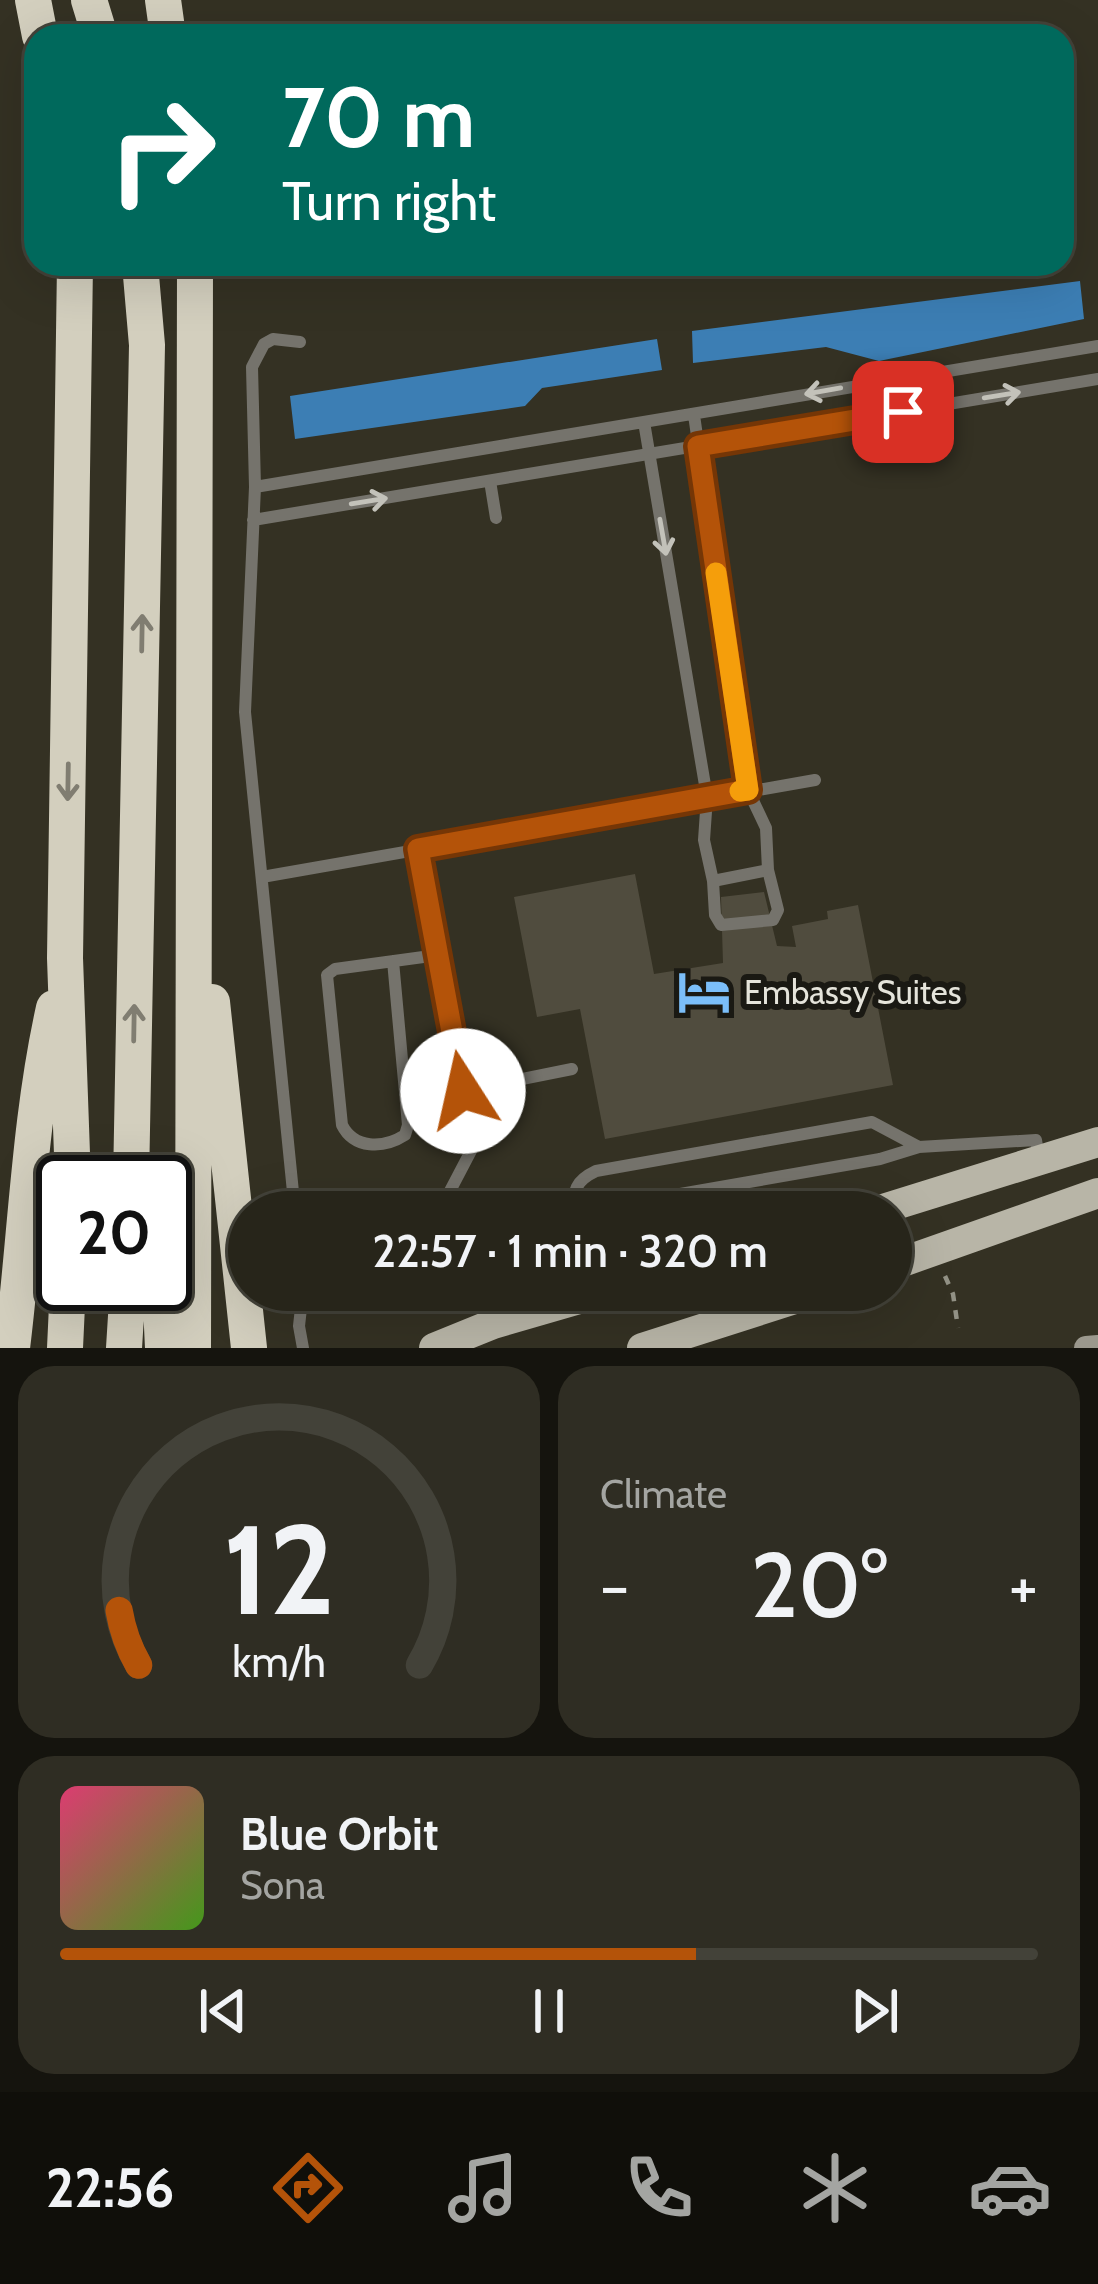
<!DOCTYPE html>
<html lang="en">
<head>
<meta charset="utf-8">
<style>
	:root { --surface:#27251a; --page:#2f2d23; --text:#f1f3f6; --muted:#a4a5a2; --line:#434239; --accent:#b45309 }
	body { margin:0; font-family:Cabin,sans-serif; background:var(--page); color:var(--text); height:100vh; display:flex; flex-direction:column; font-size:45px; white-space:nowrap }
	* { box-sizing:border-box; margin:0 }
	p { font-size:39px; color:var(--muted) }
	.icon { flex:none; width:66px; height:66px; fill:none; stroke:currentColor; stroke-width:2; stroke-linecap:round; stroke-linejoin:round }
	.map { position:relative; height:1348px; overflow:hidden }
	.drawer { display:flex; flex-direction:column; gap:18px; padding:18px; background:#15140e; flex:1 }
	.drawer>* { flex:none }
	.top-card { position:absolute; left:24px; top:24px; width:1050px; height:252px; border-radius:36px; box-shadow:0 12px 48px #0002,0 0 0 3px var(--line); background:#00695c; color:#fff; overflow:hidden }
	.speed { position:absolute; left:36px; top:1155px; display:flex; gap:24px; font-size:60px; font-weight:700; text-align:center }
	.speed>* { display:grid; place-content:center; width:156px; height:156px; border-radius:50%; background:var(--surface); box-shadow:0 12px 48px #0002,0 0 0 3px var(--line); line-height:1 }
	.speed .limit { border:6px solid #111; border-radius:18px; background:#fff; color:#111 }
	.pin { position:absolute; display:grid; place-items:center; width:102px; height:102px; color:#fff; margin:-51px; border-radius:24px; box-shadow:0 6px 18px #0006 }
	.me { position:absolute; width:132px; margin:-66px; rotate:350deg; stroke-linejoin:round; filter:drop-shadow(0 0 9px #0008) }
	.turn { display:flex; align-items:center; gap:42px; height:252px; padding:0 60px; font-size:54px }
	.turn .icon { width:156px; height:156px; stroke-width:2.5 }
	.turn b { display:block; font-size:84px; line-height:102px }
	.big { font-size:90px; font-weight:600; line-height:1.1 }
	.drawer .card { flex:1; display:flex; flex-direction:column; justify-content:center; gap:18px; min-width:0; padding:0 42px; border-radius:36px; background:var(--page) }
	.drawer .dial { align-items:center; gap:0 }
	.dial svg { height:312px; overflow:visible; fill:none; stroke:var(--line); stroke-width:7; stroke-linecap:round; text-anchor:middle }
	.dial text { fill:var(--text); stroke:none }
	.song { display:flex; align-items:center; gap:36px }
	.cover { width:144px; height:144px; border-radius:18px; background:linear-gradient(135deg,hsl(340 70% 55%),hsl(100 70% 35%)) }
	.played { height:12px; border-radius:6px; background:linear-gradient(90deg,var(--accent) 65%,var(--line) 65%) }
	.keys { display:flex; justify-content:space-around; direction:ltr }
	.heat { display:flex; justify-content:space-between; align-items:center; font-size:66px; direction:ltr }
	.drawer .tiles { flex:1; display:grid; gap:18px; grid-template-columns:1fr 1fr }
	.card:last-child { grid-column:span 2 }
	.trip { position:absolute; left:228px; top:1191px; width:684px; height:120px; border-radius:60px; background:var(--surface); box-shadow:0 12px 48px #0002,0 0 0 3px var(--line); font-weight:600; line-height:120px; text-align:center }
	.dock { display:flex; height:192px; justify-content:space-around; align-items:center; background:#100f0a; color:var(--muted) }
	.dock .icon { width:84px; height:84px }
	.dock .active { color:var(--accent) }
	.dock b { font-size:54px; color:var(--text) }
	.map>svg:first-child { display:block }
	.water { fill:#3c7eb4 }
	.building { fill:#504c3e }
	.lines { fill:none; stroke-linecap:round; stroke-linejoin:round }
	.path { stroke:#929185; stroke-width:4.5; stroke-dasharray:9 9; stroke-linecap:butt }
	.lane { stroke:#75736c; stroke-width:12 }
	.secondary { stroke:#9b988d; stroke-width:24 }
	.primary { stroke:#b8b5a7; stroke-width:30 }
	.highway { stroke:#d3cfbe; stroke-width:36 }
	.oneway { stroke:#c3c2ba }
	.oneway2 { stroke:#807d71 }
	.route-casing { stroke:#753606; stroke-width:30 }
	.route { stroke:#b45309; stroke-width:21 }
	.slow { stroke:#f59e0b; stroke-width:21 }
	.labels { text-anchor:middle; stroke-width:12; stroke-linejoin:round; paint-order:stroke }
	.poi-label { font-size:33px; fill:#e5e4db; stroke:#1a1913; text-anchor:start }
</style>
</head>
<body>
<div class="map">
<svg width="1098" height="1348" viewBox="0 0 1098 1348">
	<rect width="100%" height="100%" fill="#343123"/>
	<!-- water -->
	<path class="water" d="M1080 281 1084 319 879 361 826 347 693 363 692 331Z
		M657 339 662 370 542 388 525 406 295 439 290 396Z"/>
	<!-- building -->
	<path class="building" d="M635 874 654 974 723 963 721 897 764 892 777 946 796 947 792 926 828 919 827 911 858 905 893 1085 605 1139 580 1009 537 1017 514 897Z"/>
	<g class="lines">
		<!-- path -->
		<path class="path" d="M945 1276 953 1294 958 1328"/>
		<!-- lane -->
		<path class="lane" d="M644 422 707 797 704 840 713 881 768 870 766 828 748 790 694 415
			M490 481 496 518
			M255 487 1098 346
			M253 520 1098 379
			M418 849 473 1147 439 1212
			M262 877 815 780
			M713 881 715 915 721 925 773 920 778 910 768 870
			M393 961 408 1125 405 1135C383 1149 354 1149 342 1125L327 975 335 969 438 955
			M463 1091 572 1069
			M295 1212 245 712 255 487 252 367 264 344 273 339 300 342
			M575 1212C573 1190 575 1181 596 1171L872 1122 919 1147 1036 1140 1039 1159
			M577 1212 880 1159 919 1147
			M303 1348 299 1326 303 1290"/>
		<!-- secondary -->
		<path class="secondary" d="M1086 1348 1098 1347"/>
		<!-- primary -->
		<path class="primary" d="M873 1212 1098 1142
			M891 1266 1098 1193
			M434 1348 493 1324 610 1290
			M642 1348 823 1290"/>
		<!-- highway -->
		<path class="highway" d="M33 0 40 36
			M89 0 100 36
			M163 0 168 36
			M212 1002 249 1348
			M73 1182 65 958 75 264
			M131 1182 147 345 140 264
			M160 1284 163 1348
			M12 1348C26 1235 29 1120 54 1008
			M65 1348 68 1284
			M124 1348 128 1284
			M193 1348 195 264"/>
	</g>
	<!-- one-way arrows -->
	<defs><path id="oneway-shaft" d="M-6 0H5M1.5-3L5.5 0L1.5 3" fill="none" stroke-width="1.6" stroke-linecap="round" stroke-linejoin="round" transform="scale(3)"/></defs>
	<g class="oneway">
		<use href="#oneway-shaft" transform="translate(823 391) rotate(170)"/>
		<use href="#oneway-shaft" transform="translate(1002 395) rotate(-9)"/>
		<use href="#oneway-shaft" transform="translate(369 501) rotate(-9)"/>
		<use href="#oneway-shaft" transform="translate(663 537) rotate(80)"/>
	</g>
	<g class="oneway2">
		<use href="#oneway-shaft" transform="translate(142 633) rotate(-89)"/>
		<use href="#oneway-shaft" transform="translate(68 782) rotate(91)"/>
		<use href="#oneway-shaft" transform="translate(134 1023) rotate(-89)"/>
	</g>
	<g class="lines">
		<!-- route casing -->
		<g class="route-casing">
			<path id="route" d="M463 1091 418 849 748 790 698 446 903 412"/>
		</g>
		<!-- route -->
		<use href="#route" class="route"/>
		<!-- slow -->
		<path class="slow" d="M716 573 748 790 740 791"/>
	</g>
	<!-- icons -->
	<defs>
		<g id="hotel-bare" transform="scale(4.14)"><path d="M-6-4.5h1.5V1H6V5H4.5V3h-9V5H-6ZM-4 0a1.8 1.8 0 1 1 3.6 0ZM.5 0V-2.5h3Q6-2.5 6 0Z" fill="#7bbef9" stroke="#1a1913" stroke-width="2.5" paint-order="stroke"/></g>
	</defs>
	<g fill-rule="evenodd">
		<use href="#hotel-bare" x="704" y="992"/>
	</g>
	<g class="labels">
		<!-- poi labels -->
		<g class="poi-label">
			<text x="744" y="1004">Embassy Suites</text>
		</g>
	</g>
</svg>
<div class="speed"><div class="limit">20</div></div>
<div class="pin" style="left:903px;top:412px;background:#d93025"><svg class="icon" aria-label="arrive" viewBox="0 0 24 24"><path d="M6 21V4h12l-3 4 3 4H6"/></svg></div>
<svg class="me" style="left:463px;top:1091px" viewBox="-20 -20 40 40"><circle r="19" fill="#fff"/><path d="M0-13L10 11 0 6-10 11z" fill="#b45309"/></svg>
<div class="trip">22:57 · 1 min · 320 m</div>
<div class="top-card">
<div class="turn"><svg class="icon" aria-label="right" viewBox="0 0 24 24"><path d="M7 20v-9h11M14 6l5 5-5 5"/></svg><div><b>70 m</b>Turn right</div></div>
</div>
</div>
<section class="drawer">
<div class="tiles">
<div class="card dial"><svg viewBox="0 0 100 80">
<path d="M14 69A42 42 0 1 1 86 69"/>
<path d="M14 69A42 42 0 0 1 9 55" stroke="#b45309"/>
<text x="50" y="56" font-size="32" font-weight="700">12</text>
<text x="50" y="72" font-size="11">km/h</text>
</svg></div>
<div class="card"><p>Climate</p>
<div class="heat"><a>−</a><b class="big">20°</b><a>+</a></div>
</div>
<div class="card">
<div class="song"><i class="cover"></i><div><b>Blue Orbit</b><p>Sona</p></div></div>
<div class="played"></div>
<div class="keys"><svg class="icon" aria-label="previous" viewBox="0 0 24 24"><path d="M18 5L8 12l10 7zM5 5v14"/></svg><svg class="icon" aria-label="pause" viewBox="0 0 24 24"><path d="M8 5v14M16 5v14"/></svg><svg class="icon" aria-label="next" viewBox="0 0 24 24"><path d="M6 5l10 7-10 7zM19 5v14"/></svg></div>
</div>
</div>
</section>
<nav class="dock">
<b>22:56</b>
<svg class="icon active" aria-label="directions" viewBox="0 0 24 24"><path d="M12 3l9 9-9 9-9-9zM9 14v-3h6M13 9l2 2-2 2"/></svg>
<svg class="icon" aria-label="music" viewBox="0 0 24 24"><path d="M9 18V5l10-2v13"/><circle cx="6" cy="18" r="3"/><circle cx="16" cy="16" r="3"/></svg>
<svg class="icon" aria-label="phone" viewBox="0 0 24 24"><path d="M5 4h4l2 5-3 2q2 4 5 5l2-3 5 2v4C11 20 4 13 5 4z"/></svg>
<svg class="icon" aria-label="climate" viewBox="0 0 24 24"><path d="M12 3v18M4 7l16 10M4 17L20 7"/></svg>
<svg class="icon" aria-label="car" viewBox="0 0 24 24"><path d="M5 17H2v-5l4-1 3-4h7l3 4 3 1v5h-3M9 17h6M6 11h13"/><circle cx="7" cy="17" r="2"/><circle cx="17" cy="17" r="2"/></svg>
</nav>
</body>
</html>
